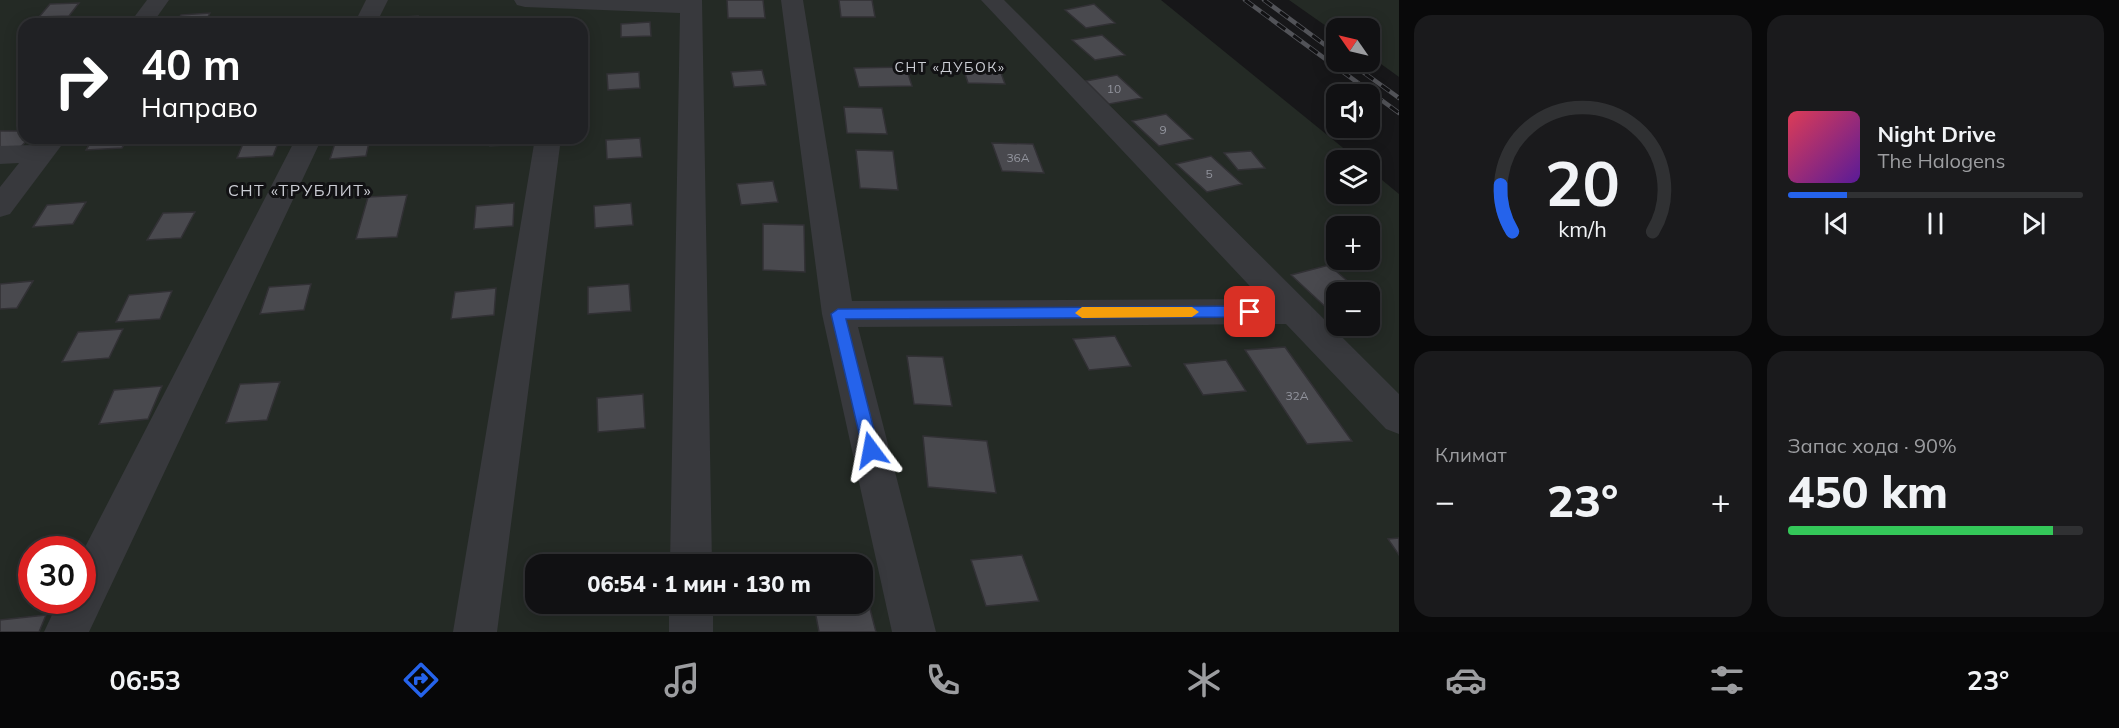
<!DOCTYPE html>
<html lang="ru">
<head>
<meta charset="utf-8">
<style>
	:root { --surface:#111113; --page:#1a1a1c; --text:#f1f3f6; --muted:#9c9da0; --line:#303133; --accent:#2563eb }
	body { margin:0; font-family:Mulish,sans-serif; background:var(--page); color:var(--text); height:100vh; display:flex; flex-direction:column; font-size:22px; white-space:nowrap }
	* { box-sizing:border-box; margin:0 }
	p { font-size:20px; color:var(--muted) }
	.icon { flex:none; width:33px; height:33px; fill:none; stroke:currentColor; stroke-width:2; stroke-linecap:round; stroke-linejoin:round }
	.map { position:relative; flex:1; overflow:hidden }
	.details { display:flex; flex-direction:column; gap:15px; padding:15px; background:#09090a; width:720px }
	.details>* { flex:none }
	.guide { position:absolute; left:18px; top:18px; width:570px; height:126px; border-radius:18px; box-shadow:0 3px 15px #0003,0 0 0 2px var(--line); background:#202124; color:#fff; overflow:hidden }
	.needle { width:39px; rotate:304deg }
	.buttons { position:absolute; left:1326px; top:18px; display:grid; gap:12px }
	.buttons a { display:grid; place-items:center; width:54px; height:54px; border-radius:12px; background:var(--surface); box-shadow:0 3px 15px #0003,0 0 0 2px var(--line); font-size:30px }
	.speed { position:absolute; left:18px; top:536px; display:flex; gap:12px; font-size:30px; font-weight:700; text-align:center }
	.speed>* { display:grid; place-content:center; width:78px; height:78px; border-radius:50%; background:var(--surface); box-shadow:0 3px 15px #0003,0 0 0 2px var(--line); line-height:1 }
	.speed .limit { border:9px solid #d22; background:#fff; color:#111 }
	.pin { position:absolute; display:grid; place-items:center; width:51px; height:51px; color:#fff; margin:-26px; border-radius:12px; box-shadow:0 3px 9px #0006 }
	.me { position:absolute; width:66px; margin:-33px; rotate:347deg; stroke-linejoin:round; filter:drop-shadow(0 0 4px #0008) }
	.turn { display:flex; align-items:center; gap:21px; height:126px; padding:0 24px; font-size:27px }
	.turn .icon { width:78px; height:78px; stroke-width:2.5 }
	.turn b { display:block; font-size:42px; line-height:51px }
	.big { font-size:45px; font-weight:800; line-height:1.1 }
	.details .card { flex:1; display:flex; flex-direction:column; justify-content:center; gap:9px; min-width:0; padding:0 21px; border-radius:18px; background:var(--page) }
	.details .dial { align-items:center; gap:0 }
	.dial svg { height:156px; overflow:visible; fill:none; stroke:var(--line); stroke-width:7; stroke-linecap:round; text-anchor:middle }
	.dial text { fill:var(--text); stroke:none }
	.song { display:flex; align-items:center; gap:18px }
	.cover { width:72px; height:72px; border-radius:9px; background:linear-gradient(135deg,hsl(350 70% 55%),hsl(270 70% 35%)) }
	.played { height:6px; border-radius:3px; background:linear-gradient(90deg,var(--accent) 20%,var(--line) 20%) }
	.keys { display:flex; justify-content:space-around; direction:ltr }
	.heat { display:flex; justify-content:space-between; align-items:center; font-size:33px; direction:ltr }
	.charge { height:9px; border-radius:4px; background:linear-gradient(90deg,#34c759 90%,var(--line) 0) }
	.details .tiles { flex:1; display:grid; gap:15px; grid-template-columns:repeat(2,1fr) }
	.trip { position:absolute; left:525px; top:554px; width:348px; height:60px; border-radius:18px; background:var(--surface); box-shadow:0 3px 15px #0003,0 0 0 2px var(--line); font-weight:800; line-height:60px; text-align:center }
	.dock { display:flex; height:96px; justify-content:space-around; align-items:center; background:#070708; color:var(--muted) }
	.dock .icon { width:42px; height:42px }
	.dock .active { color:var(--accent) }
	.dock b { font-size:27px; color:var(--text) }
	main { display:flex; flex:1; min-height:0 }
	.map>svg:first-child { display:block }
	.green { fill:#242a25; fill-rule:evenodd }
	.building { fill:#49494e; stroke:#323135; stroke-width:1.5 }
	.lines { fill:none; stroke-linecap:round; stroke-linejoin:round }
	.minor { fill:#38393d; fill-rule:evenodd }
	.rail-casing { stroke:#525358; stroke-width:4.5 }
	.rail { stroke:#121214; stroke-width:3; stroke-dasharray:10; stroke-linecap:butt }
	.route { fill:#2563eb; stroke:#184099; stroke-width:1.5 }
	.slow { fill:#f59e0b }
	.labels { text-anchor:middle; stroke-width:6; stroke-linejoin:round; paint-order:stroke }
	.number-label { font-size:12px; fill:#92949d }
	.far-neighbourhood-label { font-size:14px; letter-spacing:1.5px; fill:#cbcdd4; stroke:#121214 }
	.neighbourhood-label { font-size:16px; letter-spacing:1.5px; fill:#cbcdd4; stroke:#121214 }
</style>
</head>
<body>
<main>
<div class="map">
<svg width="1399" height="632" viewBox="0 0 1399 632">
	<rect width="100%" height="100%" fill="#171719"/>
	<!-- green -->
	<path class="green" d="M0 0H1161L1358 160H1336V194H1370V170L1399 194V632H0ZM24 24H582V138H24ZM1336 226H1370V260H1336ZM1336 292H1370V326H1336ZM32 549H82V600H32ZM536 564H862V603H536Z
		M1289 0H1399V77L1370 56V28H1336V33Z"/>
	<!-- building -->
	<path class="building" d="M727 0H763L765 18H728Z
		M839 0H872L875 17H841Z
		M79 3 69 16 39 17 50 4Z
		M1094 4 1115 23 1086 28 1065 10Z
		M210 13 204 24H175L181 15Z
		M418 16 416 24H387L388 18Z
		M650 22 651 36 621 37V24Z
		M1102 35 1125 55 1095 60 1072 40Z
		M961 61 997 62 1005 84 968 83Z
		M906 67 912 86 859 87 854 68Z
		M762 70 766 85 734 87 731 72Z
		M639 72 640 88 608 90 607 74Z
		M1117 75 1142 98 1109 104 1086 81Z
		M844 107 882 108 887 134 847 133Z
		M1166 114 1193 139 1159 146 1132 121Z
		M0 131H24V138H29L17 151H0Z
		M93 138H128L122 148 86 150Z
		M280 138 273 156 237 158 245 139Z
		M370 138 366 156 330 159 336 140Z
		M491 138H525V144L490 146Z
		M640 138 642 157 607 159 606 140Z
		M992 143 1033 144 1044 173 1002 171Z
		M856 150 893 151 898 190 860 188Z
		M1251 151 1265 168 1238 170 1224 153Z
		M1211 156 1242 184 1207 192 1176 164Z
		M773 181 778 202 741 205 737 184Z
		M407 195 397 237 356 239 368 197Z
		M86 202 73 224 33 227 47 205Z
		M514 203 513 226 474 229 476 206Z
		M631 203 633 225 595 228 594 206Z
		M195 212 181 238 147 240 163 213Z
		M763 224 804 225 805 272 763 270Z
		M1329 265 1360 292H1336V311L1331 312 1291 275Z
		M33 281 17 308 0 309V284Z
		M311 284 304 310 260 314 269 287Z
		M629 284 631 311 588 314V287Z
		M496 288 494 315 451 319 455 292Z
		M172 291 160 319 116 322 129 295Z
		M123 329 109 358 62 362 78 332Z
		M1115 336 1131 366 1089 370 1073 339Z
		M1285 347 1352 441 1307 444 1245 350Z
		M907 356 943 357 952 406 914 404Z
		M1226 360 1246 391 1203 395 1184 364Z
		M280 382 267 420 226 423 240 384Z
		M162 386 148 419 99 424 114 390Z
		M643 394 645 428 598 432 597 398Z
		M923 436 987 441 996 493 928 487Z
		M1399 538V555L1388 539Z
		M1022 555 1039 601 986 606 971 560Z
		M869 605 876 632H819L815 611Z
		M46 615 39 632H0V620Z"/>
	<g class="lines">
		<!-- minor -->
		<path class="minor" d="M147 0H169L152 24H129Z
			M366 0H388L376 24H354Z
			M514 0H702L712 564H670L680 13 525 7 517 5Z
			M781 0H803L852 301 1262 299 981 0H1004L1399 394V434L1386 429 1286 324 858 327 936 632H892L822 314Z
			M40 138H67L10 214 0 217V187L19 163 0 164V146L34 145Z
			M296 138H322L89 632H44L59 600H82V553Z
			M535 138H561L497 632H453Z
			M669 603H713V632H669Z"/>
		<!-- rail casing -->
		<g class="rail-casing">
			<path id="rail" d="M1245 0 1399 113
				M1264 0 1336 53
				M1349 62 1399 98"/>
		</g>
		<!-- rail -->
		<use href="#rail" class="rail"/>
	</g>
	<!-- route -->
	<path class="route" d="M1250 306 1257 312 1250 317 846 319 879 450 876 455 871 457 865 455 863 450 831 314 838 309Z"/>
	<!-- slow -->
	<path class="slow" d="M1082 307H1192L1199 312 1192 317 1082 318 1075 313Z"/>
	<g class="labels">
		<!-- number labels -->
		<g class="number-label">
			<text x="1114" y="93">10</text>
			<text x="1163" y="134">9</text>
			<text x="1018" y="162">36А</text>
			<text x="1209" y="178">5</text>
			<text x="1297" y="400">32А</text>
		</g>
		<!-- far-neighbourhood labels -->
		<g class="far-neighbourhood-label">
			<text x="950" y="72">СНТ «ДУБОК»</text>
		</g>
		<!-- neighbourhood labels -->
		<g class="neighbourhood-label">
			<text x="300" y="196">СНТ «ТРУБЛИТ»</text>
		</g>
	</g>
</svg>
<div class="buttons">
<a><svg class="needle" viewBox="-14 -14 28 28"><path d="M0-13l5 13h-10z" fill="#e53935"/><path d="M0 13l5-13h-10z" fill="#9c9da0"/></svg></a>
<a><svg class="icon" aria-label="sound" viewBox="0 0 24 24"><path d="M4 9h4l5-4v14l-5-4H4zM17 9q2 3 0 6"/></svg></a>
<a><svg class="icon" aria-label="layers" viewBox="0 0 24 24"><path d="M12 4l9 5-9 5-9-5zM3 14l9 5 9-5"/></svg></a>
<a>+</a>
<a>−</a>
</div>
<div class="speed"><div class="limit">30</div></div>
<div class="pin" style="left:1250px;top:312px;background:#d93025"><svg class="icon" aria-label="arrive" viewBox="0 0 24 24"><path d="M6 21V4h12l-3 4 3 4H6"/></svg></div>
<svg class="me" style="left:871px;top:450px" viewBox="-20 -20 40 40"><path d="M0-17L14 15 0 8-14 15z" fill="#2563eb" stroke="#fff" stroke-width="4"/></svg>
<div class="trip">06:54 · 1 мин · 130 m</div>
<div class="guide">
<div class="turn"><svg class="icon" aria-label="right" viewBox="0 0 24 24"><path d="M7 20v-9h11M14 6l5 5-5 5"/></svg><div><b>40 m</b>Направо</div></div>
</div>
</div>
<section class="details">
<div class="tiles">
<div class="card dial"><svg viewBox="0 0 100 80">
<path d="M14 69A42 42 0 1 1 86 69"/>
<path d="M14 69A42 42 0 0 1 8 45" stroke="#2563eb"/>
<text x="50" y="56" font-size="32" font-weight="700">20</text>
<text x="50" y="72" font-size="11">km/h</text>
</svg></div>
<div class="card">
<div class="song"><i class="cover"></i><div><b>Night Drive</b><p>The Halogens</p></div></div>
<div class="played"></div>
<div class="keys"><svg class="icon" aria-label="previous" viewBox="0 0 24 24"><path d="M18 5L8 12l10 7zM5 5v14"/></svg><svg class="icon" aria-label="pause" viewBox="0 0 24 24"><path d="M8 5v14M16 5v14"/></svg><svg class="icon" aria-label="next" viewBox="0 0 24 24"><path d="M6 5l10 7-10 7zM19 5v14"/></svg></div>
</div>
<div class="card"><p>Климат</p>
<div class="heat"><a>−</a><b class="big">23°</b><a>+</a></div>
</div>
<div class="card"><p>Запас хода · 90%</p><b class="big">450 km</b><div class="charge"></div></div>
</div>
</section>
</main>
<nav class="dock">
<b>06:53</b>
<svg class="icon active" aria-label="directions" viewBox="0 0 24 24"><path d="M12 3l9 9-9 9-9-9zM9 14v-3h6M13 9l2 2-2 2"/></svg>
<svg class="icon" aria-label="music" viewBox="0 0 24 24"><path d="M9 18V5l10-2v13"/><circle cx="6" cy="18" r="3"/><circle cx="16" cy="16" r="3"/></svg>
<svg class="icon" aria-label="phone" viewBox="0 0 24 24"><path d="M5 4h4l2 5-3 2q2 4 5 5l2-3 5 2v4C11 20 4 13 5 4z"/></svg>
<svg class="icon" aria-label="climate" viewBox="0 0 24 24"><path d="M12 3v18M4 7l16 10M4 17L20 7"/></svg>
<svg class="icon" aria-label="car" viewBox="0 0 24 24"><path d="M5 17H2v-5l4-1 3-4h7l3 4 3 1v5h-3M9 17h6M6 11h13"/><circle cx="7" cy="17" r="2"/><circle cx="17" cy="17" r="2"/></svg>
<svg class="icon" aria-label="filters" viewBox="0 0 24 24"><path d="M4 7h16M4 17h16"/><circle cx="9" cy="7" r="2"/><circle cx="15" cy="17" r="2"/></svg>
<b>23°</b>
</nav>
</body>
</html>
